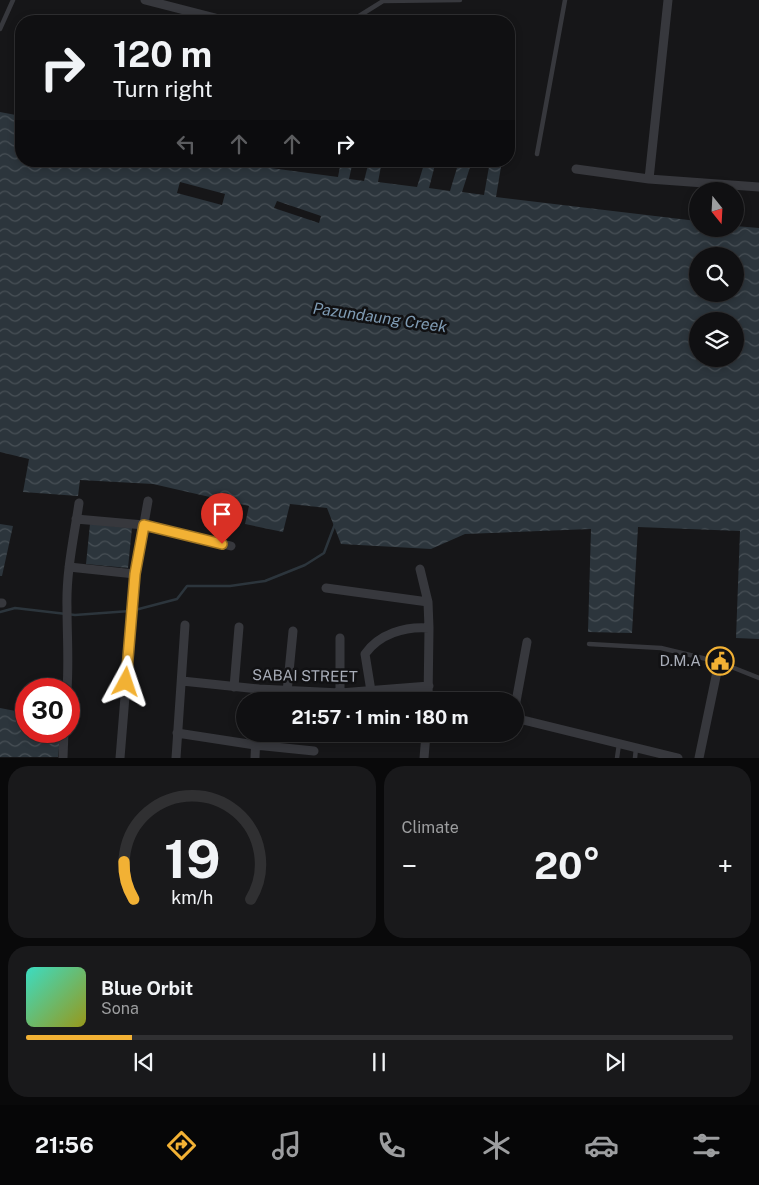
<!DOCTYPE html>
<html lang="en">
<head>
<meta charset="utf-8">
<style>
	:root { --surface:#101012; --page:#19191b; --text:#f1f3f6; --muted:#9c9d9f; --line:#303032; --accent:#f2b134 }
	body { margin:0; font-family:"Public Sans",sans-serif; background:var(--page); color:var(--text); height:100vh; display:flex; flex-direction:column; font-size:19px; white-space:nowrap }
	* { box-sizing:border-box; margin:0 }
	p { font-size:16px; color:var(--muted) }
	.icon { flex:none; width:28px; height:28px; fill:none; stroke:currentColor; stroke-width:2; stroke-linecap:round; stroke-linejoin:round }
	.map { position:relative; height:758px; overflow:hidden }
	.sheet { display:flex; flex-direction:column; gap:8px; padding:8px; background:#09090a; flex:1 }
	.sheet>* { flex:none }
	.guide { position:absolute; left:15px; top:15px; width:500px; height:152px; border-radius:20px; box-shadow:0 2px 8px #0003,0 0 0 1px var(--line); background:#101012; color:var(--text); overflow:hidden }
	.needle { width:32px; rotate:162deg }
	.fabs { position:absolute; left:689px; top:182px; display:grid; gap:10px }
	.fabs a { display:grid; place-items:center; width:55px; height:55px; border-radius:50%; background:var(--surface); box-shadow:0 2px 8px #0003,0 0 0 1px var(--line); font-size:25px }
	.speed { position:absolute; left:15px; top:678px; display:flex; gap:10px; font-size:25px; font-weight:700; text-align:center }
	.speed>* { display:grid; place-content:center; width:65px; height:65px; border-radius:50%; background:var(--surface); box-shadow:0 2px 8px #0003,0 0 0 1px var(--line); line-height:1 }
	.speed .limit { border:8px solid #d22; background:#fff; color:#111 }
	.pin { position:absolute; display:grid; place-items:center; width:42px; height:42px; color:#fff; margin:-51px -21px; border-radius:50% 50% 50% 0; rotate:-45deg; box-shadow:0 0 5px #0007 }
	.pin .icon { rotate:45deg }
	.me { position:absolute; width:55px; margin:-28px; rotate:5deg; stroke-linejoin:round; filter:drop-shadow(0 0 4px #0008) }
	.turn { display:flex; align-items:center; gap:18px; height:105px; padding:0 15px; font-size:22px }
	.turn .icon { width:65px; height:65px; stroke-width:2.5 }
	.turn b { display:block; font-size:35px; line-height:42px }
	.lanes { display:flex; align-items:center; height:48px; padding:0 15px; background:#0003; justify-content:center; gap:25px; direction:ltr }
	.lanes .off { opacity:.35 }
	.big { font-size:38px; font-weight:700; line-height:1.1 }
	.sheet .card { flex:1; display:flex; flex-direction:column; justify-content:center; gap:8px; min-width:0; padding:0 18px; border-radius:20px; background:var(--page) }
	.sheet .dial { align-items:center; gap:0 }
	.dial svg { height:130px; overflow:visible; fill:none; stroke:var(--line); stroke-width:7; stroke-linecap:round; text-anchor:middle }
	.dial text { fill:var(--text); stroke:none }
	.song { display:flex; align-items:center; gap:15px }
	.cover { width:60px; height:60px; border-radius:8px; background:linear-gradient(135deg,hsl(170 70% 55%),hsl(60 70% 35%)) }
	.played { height:5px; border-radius:2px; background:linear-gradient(90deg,var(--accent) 15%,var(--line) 15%) }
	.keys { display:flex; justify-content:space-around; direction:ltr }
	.heat { display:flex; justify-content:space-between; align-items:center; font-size:28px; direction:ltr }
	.sheet .tiles { flex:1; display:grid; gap:8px; grid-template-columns:1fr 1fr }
	.card:last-child { grid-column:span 2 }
	.trip { position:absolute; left:236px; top:692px; width:288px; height:50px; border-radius:25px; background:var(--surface); box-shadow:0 2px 8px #0003,0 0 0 1px var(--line); font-weight:700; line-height:50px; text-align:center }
	.tab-bar { display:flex; height:80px; justify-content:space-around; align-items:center; background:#060607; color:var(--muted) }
	.tab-bar .icon { width:35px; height:35px }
	.tab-bar .on { color:var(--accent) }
	.tab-bar b { font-size:22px; color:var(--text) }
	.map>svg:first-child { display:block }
	.water { fill:url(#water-waves); fill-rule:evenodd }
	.pier { fill:#161618 }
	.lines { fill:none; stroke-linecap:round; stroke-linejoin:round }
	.stream { stroke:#2c353c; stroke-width:2.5 }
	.service { stroke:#37383d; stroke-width:4.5 }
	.minor { stroke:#37383d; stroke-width:9 }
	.route-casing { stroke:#9d7322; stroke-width:12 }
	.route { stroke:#f2b134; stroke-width:9 }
	.labels { text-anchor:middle; stroke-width:5; stroke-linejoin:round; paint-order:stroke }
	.poi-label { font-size:15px; fill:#a8adb8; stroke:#111113; text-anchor:end }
	.street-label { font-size:15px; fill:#a8adb8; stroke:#111113 }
	.water-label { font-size:16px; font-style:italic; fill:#7f9bb3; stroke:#111113 }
</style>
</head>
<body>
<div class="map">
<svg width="759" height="758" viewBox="0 0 759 758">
	<defs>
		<pattern id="water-waves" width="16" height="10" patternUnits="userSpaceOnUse" patternTransform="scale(1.25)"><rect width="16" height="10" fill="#2c353c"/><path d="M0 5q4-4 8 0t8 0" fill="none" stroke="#485056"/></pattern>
	</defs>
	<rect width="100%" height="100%" fill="#161618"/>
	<!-- water -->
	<path class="water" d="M0 112 21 116V161H218L338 177 341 161H353L349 179 364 181 369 161H382L378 182 417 187 425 161H436L429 188 450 191 459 161H472L462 192 484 195 490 161H502L496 197 697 221 698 229H735V226L759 228V639L736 638 740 531 638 527 632 633 588 632 591 529 465 534 431 549 341 544 327 508 290 504 283 532 245 524 249 506 153 484 80 480 78 496 23 492 29 459 0 452ZM698 256H735V294H698ZM698 321H735V359H698Z
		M0 524 13 526 2 576H0Z
		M90 524 132 528 128 568 86 564Z
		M0 708 26 713V731H61L58 757H0Z"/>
	<!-- pier -->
	<path class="pier" d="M180 182 225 194 222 205 177 193Z
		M277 201 321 216 319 223 274 208Z"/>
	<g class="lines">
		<!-- stream -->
		<path class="stream" d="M135 610 177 599 187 586H230L265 581 305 565 324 553 335 524
			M0 612 15 608 75 615 130 611"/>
		<!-- service -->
		<path class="service" d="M351 21 383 1 460 0
			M0 29 13 0
			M537 154 565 0
			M589 644 661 648 719 662 759 678
			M617 758 619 744
			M635 758 636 748"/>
		<!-- minor -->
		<path class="minor" d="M145 0 227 21
			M576 169 649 179 759 187
			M649 179 668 0
			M76 519 144 525 231 546
			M69 567 135 574
			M420 569 428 602 429 628
			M326 588 428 602
			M0 603H2
			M182 681 259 689 340 693 429 686
			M234 687 239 627
			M67 689C69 662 67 634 67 607 66 572 74 537 79 503
			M371 691 365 654C379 634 405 626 429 628L428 701
			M287 692 293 631
			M340 693V638
			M258 701 259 689
			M515 707 527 642
			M515 709 516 716 523 720 678 758
			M177 733 255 745 314 751
			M63 758 64 731
			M120 758 135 574 148 501
			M176 758 185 625
			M255 758 256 734
			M424 758 426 734
			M699 758 719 662"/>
	</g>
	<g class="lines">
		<!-- route casing -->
		<g class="route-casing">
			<path id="route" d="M126 682 135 574 144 525 222 544"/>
		</g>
		<!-- route -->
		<use href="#route" class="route"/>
	</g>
	<!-- icons -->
	<defs>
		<g id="civic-ring" transform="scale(1.4375)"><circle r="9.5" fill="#111113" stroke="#f2b134" stroke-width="1.5"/><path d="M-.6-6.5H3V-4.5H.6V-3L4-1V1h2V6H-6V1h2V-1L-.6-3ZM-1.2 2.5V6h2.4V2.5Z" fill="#f2b134"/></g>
	</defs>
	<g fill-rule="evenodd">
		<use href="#civic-ring" x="720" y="661"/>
	</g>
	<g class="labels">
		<!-- poi labels -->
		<g class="poi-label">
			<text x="701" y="666">D.M.A</text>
		</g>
		<!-- street labels -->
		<g class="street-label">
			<text transform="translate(305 676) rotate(1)" y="5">SABAI STREET</text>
		</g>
		<!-- water labels -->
		<g class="water-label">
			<text transform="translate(380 317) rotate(8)" y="6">Pazundaung Creek</text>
		</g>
	</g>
</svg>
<div class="fabs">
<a><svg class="needle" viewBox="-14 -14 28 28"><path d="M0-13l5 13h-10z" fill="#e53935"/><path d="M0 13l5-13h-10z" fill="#9c9d9f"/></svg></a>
<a><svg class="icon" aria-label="search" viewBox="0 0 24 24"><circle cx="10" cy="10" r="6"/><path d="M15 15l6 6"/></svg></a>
<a><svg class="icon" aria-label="layers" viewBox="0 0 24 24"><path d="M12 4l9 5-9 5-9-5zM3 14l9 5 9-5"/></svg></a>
</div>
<div class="speed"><div class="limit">30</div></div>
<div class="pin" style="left:222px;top:544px;background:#d93025"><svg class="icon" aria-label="arrive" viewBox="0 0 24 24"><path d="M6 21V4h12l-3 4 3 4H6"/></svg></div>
<svg class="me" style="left:126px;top:682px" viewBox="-20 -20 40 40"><path d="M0-17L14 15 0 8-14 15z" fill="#f2b134" stroke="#fff" stroke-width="4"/></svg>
<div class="trip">21:57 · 1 min · 180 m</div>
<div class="guide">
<div class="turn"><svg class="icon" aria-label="right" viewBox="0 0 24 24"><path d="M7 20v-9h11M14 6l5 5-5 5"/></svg><div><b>120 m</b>Turn right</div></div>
<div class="lanes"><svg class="icon off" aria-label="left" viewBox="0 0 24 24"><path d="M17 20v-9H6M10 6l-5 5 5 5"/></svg><svg class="icon off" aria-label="ahead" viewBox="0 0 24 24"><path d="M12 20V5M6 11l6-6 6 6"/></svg><svg class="icon off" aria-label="ahead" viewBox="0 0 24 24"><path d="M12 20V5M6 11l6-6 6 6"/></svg><svg class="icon" aria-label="right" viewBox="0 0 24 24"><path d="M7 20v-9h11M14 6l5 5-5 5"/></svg></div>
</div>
</div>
<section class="sheet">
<div class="tiles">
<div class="card dial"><svg viewBox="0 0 100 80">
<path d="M14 69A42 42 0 1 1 86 69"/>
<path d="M14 69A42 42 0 0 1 8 46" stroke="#f2b134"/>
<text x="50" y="56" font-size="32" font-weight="700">19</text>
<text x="50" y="72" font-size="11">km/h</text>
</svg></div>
<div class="card"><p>Climate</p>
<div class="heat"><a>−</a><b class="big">20°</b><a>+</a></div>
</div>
<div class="card">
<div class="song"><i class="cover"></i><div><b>Blue Orbit</b><p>Sona</p></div></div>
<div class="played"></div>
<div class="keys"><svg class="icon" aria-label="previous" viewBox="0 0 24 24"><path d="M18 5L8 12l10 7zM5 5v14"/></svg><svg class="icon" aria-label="pause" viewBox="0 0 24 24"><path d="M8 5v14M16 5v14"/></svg><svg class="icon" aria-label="next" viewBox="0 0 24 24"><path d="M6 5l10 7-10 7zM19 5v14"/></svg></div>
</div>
</div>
</section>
<nav class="tab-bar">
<b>21:56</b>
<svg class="icon on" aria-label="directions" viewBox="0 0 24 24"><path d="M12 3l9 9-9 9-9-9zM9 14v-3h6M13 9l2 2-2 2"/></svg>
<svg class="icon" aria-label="music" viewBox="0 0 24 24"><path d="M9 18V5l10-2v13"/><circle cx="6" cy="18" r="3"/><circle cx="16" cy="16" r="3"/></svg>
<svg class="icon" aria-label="phone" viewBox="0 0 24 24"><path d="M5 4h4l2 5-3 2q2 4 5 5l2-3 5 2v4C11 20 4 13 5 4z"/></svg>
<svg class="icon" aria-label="climate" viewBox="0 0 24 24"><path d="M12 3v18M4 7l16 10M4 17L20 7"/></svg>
<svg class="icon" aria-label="car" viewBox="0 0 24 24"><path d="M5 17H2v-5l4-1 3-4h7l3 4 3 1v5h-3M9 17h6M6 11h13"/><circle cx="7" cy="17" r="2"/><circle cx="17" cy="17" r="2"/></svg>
<svg class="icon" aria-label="filters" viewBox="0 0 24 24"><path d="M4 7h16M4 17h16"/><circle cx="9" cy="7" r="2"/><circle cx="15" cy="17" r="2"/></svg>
</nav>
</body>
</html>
